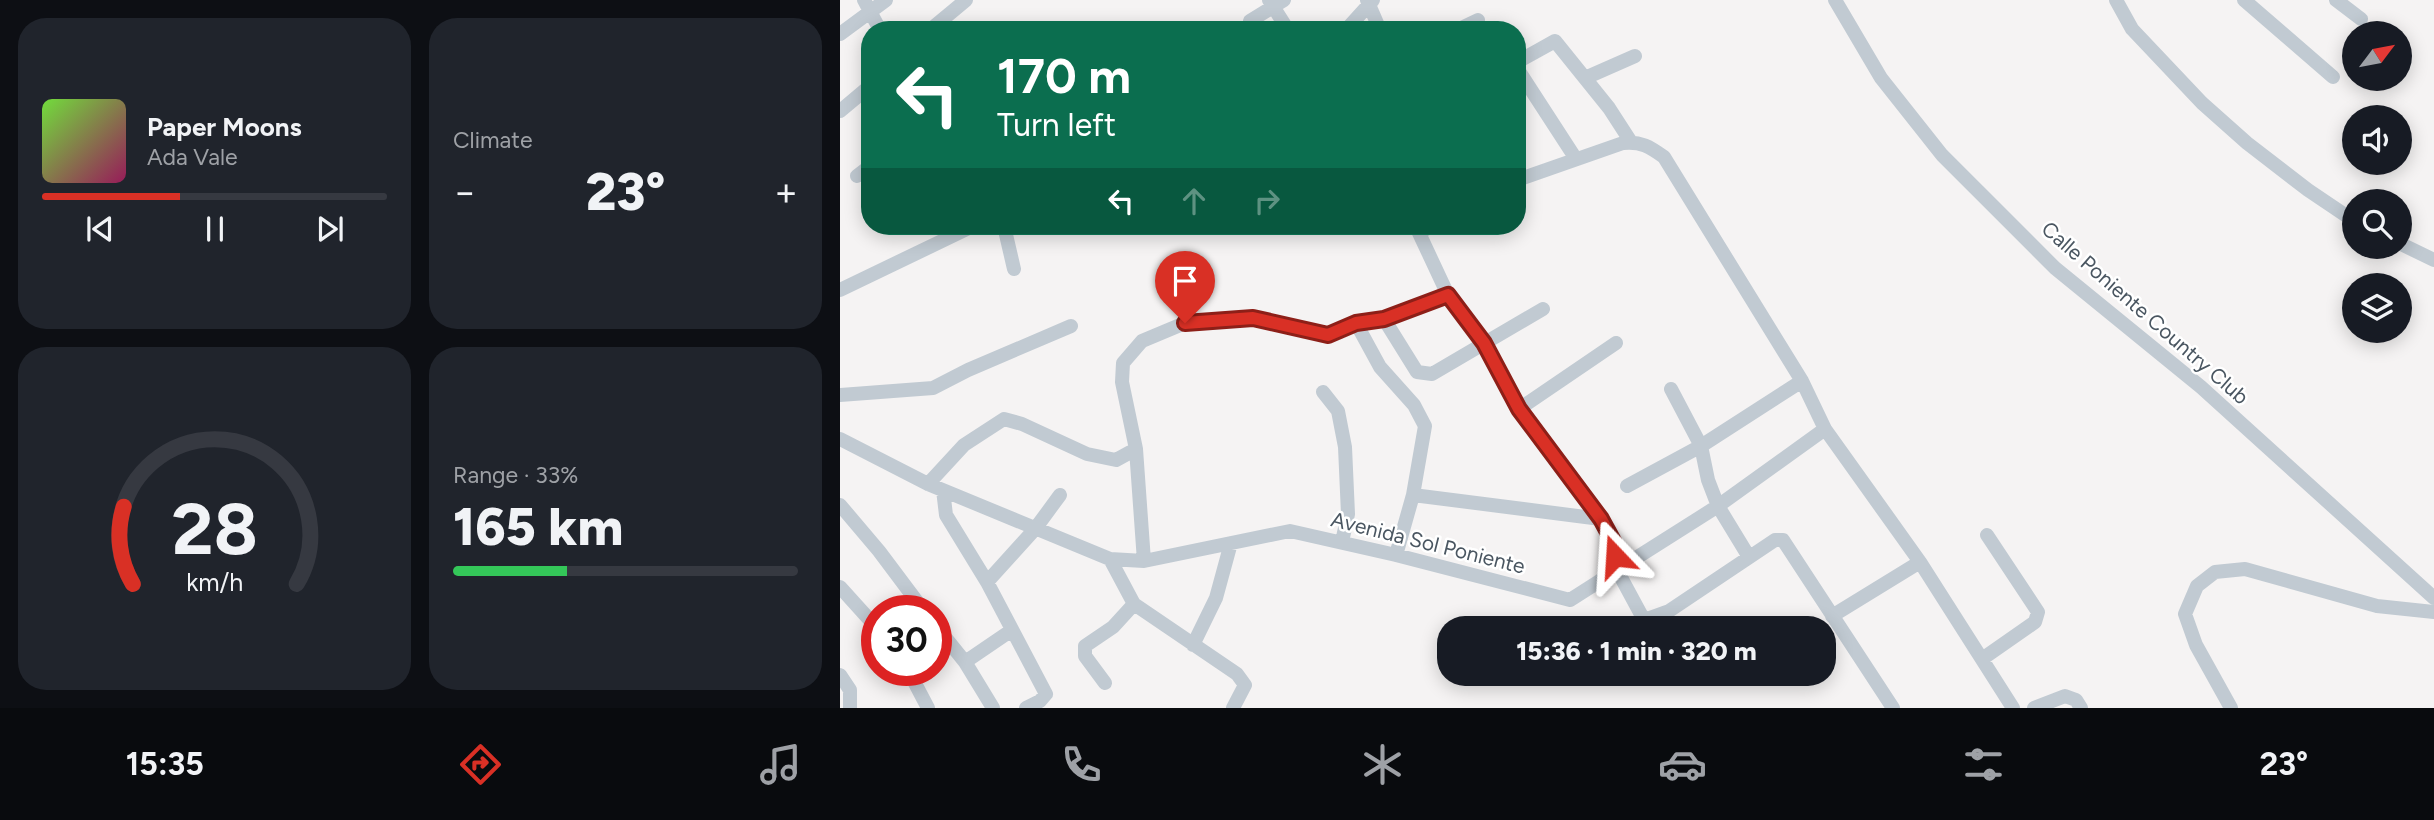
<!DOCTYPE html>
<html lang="en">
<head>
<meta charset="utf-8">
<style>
	:root { --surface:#171b24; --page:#20242c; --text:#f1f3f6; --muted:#9ea1a6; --line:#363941; --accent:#d93025 }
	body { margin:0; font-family:Figtree,sans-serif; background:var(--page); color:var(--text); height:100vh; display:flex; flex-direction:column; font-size:26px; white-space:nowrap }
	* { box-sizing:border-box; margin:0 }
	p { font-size:23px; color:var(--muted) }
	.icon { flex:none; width:38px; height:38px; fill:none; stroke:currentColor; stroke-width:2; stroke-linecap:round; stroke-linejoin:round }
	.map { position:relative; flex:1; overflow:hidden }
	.details { display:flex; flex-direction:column; gap:18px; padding:18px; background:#0d0f14; width:840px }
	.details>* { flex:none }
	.hud { position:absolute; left:21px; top:21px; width:665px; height:214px; border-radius:28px; box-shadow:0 4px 18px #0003; background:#0b6e4f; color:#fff; overflow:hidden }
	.needle { width:46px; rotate:58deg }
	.controls { position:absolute; left:1502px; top:21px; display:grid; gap:14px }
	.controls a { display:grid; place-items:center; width:70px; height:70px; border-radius:50%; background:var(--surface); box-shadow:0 4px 18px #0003; font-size:35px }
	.speed { position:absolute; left:21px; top:595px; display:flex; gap:14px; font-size:35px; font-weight:700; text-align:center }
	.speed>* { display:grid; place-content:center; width:91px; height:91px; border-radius:50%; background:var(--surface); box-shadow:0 4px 18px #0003; line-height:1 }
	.speed .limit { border:10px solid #d22; background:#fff; color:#111 }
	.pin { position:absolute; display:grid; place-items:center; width:60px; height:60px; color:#fff; margin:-72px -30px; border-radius:50% 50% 50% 0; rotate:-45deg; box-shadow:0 0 7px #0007 }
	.pin .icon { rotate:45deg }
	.me { position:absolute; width:77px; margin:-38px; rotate:340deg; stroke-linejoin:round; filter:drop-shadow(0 0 5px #0008) }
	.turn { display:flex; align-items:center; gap:24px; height:147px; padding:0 21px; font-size:32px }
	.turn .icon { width:91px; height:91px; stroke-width:2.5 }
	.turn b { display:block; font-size:49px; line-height:60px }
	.lanes { display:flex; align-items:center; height:66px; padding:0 21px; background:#0003; justify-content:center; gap:35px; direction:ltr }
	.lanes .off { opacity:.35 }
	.big { font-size:52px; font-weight:800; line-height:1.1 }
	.details .tile { flex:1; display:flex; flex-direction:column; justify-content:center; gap:10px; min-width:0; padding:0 24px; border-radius:28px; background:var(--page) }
	.details .dial { align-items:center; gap:0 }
	.dial svg { height:182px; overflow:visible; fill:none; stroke:var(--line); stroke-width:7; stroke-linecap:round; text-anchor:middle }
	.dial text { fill:var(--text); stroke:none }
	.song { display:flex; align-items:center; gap:21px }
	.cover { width:84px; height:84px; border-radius:10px; background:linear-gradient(135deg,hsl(100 70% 55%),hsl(330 70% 35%)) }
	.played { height:7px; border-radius:4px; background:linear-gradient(90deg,var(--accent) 40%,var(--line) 40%) }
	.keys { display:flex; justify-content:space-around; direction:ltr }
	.heat { display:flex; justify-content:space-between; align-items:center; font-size:38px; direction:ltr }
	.charge { height:10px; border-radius:5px; background:linear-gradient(90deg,#34c759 33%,var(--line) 0) }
	.details .tiles { flex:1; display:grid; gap:18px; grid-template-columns:repeat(2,1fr) }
	.trip { position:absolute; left:597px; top:616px; width:399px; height:70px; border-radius:28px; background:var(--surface); box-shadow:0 4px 18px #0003; font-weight:800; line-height:70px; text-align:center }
	.tab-bar { display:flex; height:112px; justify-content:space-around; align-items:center; background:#090b0e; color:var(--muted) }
	.tab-bar .icon { width:49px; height:49px }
	.tab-bar .active { color:var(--accent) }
	.tab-bar b { font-size:32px; color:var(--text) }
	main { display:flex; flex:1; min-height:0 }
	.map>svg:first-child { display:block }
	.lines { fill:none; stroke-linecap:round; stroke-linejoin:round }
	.minor { stroke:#c1cad2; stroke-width:14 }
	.route-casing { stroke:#8d1f18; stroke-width:18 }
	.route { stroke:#d93025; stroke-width:12 }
	.labels { text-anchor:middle; stroke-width:5; stroke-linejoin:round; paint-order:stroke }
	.street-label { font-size:21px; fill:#4a5661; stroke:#fff }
</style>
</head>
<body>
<main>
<section class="details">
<div class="tiles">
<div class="tile">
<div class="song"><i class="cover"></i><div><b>Paper Moons</b><p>Ada Vale</p></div></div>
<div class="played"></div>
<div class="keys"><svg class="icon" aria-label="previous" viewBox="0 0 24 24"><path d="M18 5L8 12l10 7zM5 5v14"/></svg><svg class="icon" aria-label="pause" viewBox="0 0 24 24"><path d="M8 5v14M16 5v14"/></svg><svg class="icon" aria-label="next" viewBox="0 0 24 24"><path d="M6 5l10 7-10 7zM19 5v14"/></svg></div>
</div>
<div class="tile"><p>Climate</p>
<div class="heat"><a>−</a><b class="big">23°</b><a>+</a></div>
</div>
<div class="tile dial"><svg viewBox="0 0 100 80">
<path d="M14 69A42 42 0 1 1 86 69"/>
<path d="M14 69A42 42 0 0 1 10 35" stroke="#d93025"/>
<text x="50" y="56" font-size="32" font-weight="700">28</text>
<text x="50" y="72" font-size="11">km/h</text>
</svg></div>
<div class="tile"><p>Range · 33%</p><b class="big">165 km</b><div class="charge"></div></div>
</div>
</section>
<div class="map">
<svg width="1594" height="708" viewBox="0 0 1594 708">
	<rect width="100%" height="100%" fill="#f5f3f3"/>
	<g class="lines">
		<!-- minor -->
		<path class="minor" d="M24 0 40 30
			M429 0 448 30
			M527 0 540 30
			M995 0 1041 78 1102 155 1215 268 1361 387 1594 598
			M1276 0 1292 29 1362 103 1407 143 1468 190 1514 221
			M1404 0 1493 77
			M1496 0 1521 19
			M410 21 444 0
			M90 30 126 0
			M506 30 533 0
			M617 30 638 20
			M0 34 46 0
			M677 62 715 41 769 108 791 142
			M677 68 736 159
			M745 78 795 56
			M0 111 30 86
			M17 176 30 166
			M677 180 783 143C801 141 810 147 824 157L962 381 985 429 1080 562 1173 708
			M164 226 174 269
			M1559 243 1594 260
			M0 290 133 226
			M544 319 577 372 592 374 703 309
			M516 323 540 367 574 405 585 426 573 495 556 555
			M831 389 861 446 868 480 878 506 909 557
			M483 392 498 411 505 447 508 514 502 542
			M0 395 93 388 128 370 231 326
			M679 409 776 343
			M0 439 88 484 270 559 304 561 450 531 556 555 730 600 777 570 773 541 761 519 679 409 644 343 608 295 579 233 591 226
			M88 484 124 445 164 419 182 424 247 454 276 460 296 449
			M787 486 861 446 962 381
			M103 490 106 515 147 582 206 694 200 701 186 708
			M573 495 761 519
			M0 505 39 551 84 611
			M270 559 294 604 397 674 405 685 393 708
			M304 561 296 449 282 382 283 363 302 341 345 323 413 318 488 336 516 323 544 319 608 295
			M147 582 195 529 220 495
			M0 587 37 628
			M992 616 1080 562
			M804 620 777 570 878 506 985 429
			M96 626 125 662 153 708
			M798 628 804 620 829 611 935 540H943L1053 708
			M353 645 376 598 391 543
			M1142 659 1195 622 1198 612 1147 535
			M125 662 172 630
			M68 670 88 708
			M0 675 10 690V708
			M265 683 245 656V646L273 627 294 604
			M1194 708 1225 696 1236 700 1241 708
			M1391 708 1356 645 1345 614 1357 586 1375 572 1405 569 1537 606 1594 612"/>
	</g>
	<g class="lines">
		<!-- route casing -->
		<g class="route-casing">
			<path id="route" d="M345 323 413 318 488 335 516 323 544 319 608 295 644 343 679 409 761 519 773 541 775 556"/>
		</g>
		<!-- route -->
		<use href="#route" class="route"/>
	</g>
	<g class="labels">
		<!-- street labels -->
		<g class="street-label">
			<text transform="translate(1305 313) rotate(41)" y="7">Calle Poniente Country Club</text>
			<text transform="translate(588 543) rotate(14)" y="7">Avenida Sol Poniente</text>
		</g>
	</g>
</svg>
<div class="controls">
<a><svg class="needle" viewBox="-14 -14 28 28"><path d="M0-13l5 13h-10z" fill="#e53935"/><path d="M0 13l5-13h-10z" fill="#9ea1a6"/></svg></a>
<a><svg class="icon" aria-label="sound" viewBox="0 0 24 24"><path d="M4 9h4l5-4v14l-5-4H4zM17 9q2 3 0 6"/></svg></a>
<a><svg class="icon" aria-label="search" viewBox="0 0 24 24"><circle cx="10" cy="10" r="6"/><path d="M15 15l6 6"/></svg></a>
<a><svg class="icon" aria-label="layers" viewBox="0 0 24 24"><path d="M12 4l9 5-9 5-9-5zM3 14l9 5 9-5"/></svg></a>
</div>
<div class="speed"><div class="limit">30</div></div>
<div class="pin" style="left:345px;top:323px;background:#d93025"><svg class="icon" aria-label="arrive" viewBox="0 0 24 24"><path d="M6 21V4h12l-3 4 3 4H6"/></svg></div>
<svg class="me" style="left:775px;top:556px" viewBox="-20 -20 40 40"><path d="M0-17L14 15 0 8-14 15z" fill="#d93025" stroke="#fff" stroke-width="4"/></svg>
<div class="trip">15:36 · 1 min · 320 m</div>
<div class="hud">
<div class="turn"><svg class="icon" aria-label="left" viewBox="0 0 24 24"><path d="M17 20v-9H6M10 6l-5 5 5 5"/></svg><div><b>170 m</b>Turn left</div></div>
<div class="lanes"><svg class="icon" aria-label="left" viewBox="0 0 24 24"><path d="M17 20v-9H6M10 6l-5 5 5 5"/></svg><svg class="icon off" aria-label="ahead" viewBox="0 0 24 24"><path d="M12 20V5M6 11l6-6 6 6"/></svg><svg class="icon off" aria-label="right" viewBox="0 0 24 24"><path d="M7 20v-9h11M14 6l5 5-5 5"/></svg></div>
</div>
</div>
</main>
<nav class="tab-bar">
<b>15:35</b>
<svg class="icon active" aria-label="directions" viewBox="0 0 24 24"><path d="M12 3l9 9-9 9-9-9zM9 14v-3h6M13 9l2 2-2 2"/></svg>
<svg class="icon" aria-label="music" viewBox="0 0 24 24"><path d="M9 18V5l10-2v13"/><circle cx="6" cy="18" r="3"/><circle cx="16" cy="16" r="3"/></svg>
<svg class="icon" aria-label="phone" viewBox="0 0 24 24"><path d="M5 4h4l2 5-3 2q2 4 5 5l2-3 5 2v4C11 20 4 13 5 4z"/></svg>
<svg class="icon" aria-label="climate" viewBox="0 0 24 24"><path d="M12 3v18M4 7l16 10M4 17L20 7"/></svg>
<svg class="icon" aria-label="car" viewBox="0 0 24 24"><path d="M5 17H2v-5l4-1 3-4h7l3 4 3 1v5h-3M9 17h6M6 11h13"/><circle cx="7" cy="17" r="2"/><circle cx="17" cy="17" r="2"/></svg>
<svg class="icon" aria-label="filters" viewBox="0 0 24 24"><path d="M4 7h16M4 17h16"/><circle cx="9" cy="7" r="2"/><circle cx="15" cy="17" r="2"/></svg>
<b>23°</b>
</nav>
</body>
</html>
